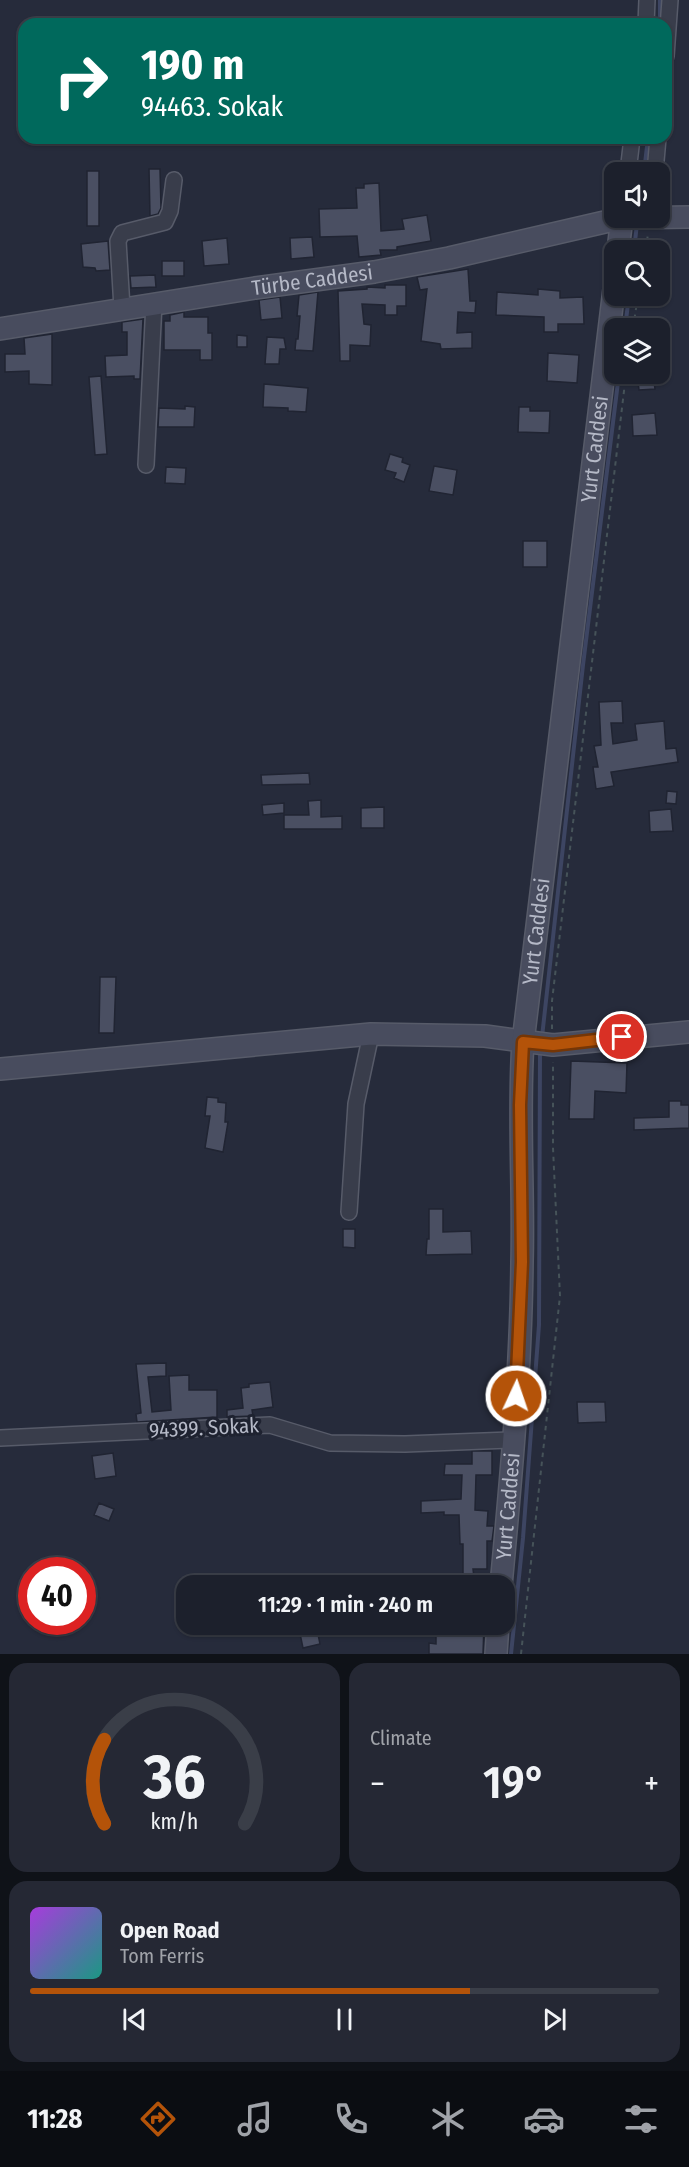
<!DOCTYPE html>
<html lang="en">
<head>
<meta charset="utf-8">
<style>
	:root { --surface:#1c202c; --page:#252834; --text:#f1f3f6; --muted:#a0a3a9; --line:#3a3e48; --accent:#b45309 }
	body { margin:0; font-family:"Fira Sans Condensed",sans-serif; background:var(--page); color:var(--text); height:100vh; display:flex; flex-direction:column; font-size:22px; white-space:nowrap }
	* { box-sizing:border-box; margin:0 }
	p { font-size:20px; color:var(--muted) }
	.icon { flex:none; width:33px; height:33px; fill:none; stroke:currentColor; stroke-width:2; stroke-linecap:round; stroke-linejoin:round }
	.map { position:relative; height:1654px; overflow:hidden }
	.side { display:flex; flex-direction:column; gap:9px; padding:9px; background:#0f1218; flex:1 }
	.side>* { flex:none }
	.hud { position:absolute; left:18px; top:18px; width:654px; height:126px; border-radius:18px; box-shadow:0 2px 4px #0004,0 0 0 2px var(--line); background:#00695c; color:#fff; overflow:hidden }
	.fabs { position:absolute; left:604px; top:162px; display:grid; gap:12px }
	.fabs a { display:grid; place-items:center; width:66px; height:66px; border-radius:12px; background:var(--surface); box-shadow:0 2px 4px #0004,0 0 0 2px var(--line); font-size:30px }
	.speed { position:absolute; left:18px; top:1557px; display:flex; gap:12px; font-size:30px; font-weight:700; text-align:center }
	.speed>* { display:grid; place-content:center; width:78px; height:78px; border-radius:50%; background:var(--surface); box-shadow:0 2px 4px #0004,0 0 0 2px var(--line); line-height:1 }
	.speed .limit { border:9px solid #d22; background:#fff; color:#111 }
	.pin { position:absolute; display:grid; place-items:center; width:51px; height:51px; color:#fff; margin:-26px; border:3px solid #fff; border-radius:50%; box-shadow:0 2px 6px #0007 }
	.me { position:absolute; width:66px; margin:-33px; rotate:3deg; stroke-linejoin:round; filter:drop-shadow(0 0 4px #0008) }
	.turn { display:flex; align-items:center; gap:21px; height:126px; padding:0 24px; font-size:27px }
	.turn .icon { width:78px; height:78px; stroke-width:2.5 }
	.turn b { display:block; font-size:42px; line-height:51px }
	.big { font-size:45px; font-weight:600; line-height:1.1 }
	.side .widget { flex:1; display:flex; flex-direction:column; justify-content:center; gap:9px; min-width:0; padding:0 21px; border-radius:18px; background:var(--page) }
	.side .dial { align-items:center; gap:0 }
	.dial svg { height:156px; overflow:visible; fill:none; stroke:var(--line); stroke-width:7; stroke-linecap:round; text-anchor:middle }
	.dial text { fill:var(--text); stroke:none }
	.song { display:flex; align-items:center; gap:18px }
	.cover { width:72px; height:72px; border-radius:9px; background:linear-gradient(135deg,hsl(280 70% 55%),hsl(170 70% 35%)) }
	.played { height:6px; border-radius:3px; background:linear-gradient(90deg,var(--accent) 70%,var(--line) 70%) }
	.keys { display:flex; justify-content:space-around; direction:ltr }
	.heat { display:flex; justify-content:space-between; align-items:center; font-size:33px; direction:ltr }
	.side .tiles { flex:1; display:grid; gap:9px; grid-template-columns:1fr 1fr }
	.widget:last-child { grid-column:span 2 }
	.trip { position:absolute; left:176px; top:1575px; width:339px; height:60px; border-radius:18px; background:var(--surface); box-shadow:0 2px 4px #0004,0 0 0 2px var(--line); font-weight:600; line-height:60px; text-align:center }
	.dock { display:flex; height:96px; justify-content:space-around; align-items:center; background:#0b0d12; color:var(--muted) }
	.dock .icon { width:42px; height:42px }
	.dock .active { color:var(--accent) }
	.dock b { font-size:27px; color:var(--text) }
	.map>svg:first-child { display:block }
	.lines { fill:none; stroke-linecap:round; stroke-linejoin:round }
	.stream { stroke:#3d4562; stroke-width:4 }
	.building { fill:#4a4f62; stroke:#202432; stroke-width:1.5 }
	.street-casing { stroke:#575b69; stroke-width:18 }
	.secondary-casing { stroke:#575b69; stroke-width:24 }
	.path { stroke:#465359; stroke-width:2; stroke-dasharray:4.5 4.5; stroke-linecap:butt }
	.street { stroke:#393d4b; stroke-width:15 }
	.secondary { stroke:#484c5e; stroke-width:21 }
	.route-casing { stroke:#753606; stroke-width:15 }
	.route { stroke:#b45309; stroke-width:10 }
	.labels { text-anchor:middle; stroke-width:6; stroke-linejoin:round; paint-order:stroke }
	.street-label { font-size:21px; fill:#b5b9c7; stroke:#1e2230 }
</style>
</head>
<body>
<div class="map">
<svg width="689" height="1654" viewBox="0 0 689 1654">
	<rect width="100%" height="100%" fill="#262b3b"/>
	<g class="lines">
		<!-- stream -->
		<path class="stream" d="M660 0V24
			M644 172 648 138
			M634 250 637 224
			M625 328 629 296
			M542 1037 583 665 619 374
			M511 1654 523 1538 539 1325 540 1051"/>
	</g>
	<!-- building -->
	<path class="building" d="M149 169H160L161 208 158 214 150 216Z
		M87 171H99V226H87Z
		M379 183 381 231 404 229 402 219 427 215 431 241 397 247V250H380L381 255 359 257 357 236 320 237 319 209 357 208 356 188H364V184Z
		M312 237 314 257 291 259 290 238Z
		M227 238 229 264 204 266 202 241Z
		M108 241 110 270 96 271 95 268 83 267 81 244Z
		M162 261H184V276H162Z
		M468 269 470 301H476L475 313 458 312 457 333 472 332V348L441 349 440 344 421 341 427 289 420 290 417 277Z
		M155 275 156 287 131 288 130 276Z
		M385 285H406V306H397V315H385V305L362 304 364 324 371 325 370 346 350 345V361H340L338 291 367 289V287L385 288Z
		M538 289 560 291V298L583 297 584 324H558V332H544V317L496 315 497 292 538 295Z
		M318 292 313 351 295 350 296 339H298L300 316H297L299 295Z
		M280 297 282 318 261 320 259 300Z
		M184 312V317H208V333H212V360H200V350H164V321H170V315Z
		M143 319 140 379H134V376L106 377 105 356 127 355V332H122V322Z
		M52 334V385L29 384V371L5 372V354H25L24 338Z
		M237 335 247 336V347H237Z
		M267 337 284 338 286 349H280L279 364H265Z
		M548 353 579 355 577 383 547 381Z
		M637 374H653L655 389 639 390Z
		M101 376 107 454 95 455 89 377Z
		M264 384 308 388 306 412 288 411V408L263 407Z
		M185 406 195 407 194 427H158L159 408 185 409Z
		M519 407H530V411H550L549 433 518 432Z
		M655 413 657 435 633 436 632 415Z
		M390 454 403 458 402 462 410 465 404 482 394 478 396 473 385 470Z
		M434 466 457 470 453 495 429 491Z
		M166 467 186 468 185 484 165 483Z
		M523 541H547V567H523Z
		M622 701 623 723H611L613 744 637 740 635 724 664 721 666 749 676 748 678 762 611 772 614 786 596 789 593 767H598L594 746 601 745 599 702Z
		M309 773 310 784 262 785 261 775Z
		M667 791 677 792 676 804 666 803Z
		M321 800V817L342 816V829H284V815H309L308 801Z
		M284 803V813L263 815 262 805Z
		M384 807V828H361V808Z
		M671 809 673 831 650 832 649 811Z
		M100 977H116L114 1033H99Z
		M571 1061 627 1063 626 1093 595 1091 594 1119H569Z
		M207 1097 218 1098V1102L226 1103 225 1122H228L223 1152 205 1148 210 1116H205Z
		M669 1101H681V1105H689V1128L634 1130V1118L669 1117Z
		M429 1209H443V1232L471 1231 472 1254 426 1255 427 1239H429Z
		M343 1229H355V1248L343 1247Z
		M166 1363V1376L148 1377 152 1412 171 1410 169 1376 189 1375V1390H217V1417L137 1422 136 1414 141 1413 136 1364Z
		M270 1382 273 1407 252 1410 253 1416 227 1417V1410L243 1408 241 1388 249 1387V1384Z
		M577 1402H605L606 1422 578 1423Z
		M472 1451H492V1475H476L475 1510 488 1511 487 1526H494L492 1541H487V1569H473L475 1586H444V1578L463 1577V1544H460L459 1515H444V1512L421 1513V1501L461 1499 462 1475H444L445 1464H472Z
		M113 1453 116 1476 95 1479 92 1456Z
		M99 1503 114 1509 109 1521 94 1515Z
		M298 1624H316L320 1644 303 1648Z
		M436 1624H484L483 1654H429V1643L436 1644Z"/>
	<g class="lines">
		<!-- street casing -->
		<g class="street-casing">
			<path id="street" d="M646 24 647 0
				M666 56 670 0
				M628 172 632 138
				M655 172 658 138
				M122 308 118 241 122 233 165 222 170 211 174 180
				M146 465 154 303
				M349 1212 356 1104 371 1034
				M0 1438 270 1425 330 1443 405 1444 513 1440"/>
		</g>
		<!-- secondary casing -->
		<g class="secondary-casing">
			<g id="secondary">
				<path d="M618 250 622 218"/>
				<path id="s1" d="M0 329 255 288 374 272 449 258 622 218 689 217"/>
				<path d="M0 1069 371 1034 485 1036 553 1045 689 1032"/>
				<path id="s2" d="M501 1586C511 1478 521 1370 522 1262 524 1188 518 1116 523 1042L615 281"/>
				<path d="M496 1654 498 1624"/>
			</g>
		</g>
		<!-- path -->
		<path class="path" d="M646 250 648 233
			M633 328 638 296
			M552 1029V1001L626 374
			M521 1654 560 1296 553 1148V1062"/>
		<!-- street -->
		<use href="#street" class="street"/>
		<!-- secondary -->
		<use href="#secondary" class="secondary"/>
	</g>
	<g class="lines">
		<!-- route casing -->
		<g class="route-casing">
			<path id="route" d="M516 1396 522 1262 520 1105 523 1042 553 1045 622 1037"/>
		</g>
		<!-- route -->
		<use href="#route" class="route"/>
	</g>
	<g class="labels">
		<!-- street labels -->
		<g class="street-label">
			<text dy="7" stroke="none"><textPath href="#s1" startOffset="316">Türbe Caddesi</textPath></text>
			<text dy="7" stroke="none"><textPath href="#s2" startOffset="1142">Yurt Caddesi</textPath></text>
			<text dy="7" stroke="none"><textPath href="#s2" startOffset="656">Yurt Caddesi</textPath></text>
			<text transform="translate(204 1428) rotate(-3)" y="7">94399. Sokak</text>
			<text dy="7" stroke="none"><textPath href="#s2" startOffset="80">Yurt Caddesi</textPath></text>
		</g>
	</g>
</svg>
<div class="fabs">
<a><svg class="icon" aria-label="sound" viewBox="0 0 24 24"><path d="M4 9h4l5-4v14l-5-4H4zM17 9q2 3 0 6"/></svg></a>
<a><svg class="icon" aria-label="search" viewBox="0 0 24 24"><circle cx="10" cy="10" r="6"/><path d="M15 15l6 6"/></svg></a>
<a><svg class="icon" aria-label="layers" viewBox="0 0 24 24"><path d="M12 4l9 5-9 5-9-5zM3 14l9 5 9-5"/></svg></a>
</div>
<div class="speed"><div class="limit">40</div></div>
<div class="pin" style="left:622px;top:1037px;background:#d93025"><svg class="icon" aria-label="arrive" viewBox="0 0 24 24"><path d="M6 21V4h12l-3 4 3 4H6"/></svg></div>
<svg class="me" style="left:516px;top:1396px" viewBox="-20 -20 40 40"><circle r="17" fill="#b45309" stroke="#fff" stroke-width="3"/><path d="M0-11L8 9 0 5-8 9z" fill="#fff"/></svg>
<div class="trip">11:29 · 1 min · 240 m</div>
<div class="hud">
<div class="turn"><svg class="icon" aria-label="right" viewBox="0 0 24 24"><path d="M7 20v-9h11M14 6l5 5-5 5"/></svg><div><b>190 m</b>94463. Sokak</div></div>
</div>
</div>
<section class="side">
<div class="tiles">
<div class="widget dial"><svg viewBox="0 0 100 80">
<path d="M14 69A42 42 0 1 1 86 69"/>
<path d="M14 69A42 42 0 0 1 14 26" stroke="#b45309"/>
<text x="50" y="56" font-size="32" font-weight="700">36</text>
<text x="50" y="72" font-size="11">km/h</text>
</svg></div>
<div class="widget"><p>Climate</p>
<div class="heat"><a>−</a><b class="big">19°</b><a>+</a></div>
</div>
<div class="widget">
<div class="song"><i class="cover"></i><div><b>Open Road</b><p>Tom Ferris</p></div></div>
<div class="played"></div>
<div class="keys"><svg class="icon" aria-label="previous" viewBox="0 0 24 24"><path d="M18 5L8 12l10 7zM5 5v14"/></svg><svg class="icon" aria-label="pause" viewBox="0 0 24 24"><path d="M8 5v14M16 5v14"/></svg><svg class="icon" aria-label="next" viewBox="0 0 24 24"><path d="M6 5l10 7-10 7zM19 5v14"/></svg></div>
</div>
</div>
</section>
<nav class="dock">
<b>11:28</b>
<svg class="icon active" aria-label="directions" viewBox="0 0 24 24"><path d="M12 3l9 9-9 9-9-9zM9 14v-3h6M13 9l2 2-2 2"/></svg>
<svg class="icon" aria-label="music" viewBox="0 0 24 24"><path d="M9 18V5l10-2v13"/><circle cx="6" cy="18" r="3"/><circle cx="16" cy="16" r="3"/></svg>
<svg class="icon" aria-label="phone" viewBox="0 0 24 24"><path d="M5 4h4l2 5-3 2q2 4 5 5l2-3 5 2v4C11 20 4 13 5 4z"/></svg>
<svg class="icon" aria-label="climate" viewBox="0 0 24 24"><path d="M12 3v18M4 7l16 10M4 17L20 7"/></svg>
<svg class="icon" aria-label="car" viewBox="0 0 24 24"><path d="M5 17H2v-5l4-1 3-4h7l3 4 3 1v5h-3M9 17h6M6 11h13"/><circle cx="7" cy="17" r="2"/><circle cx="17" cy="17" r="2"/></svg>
<svg class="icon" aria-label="filters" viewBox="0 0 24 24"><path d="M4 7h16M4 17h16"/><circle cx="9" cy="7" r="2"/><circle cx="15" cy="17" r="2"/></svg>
</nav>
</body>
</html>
